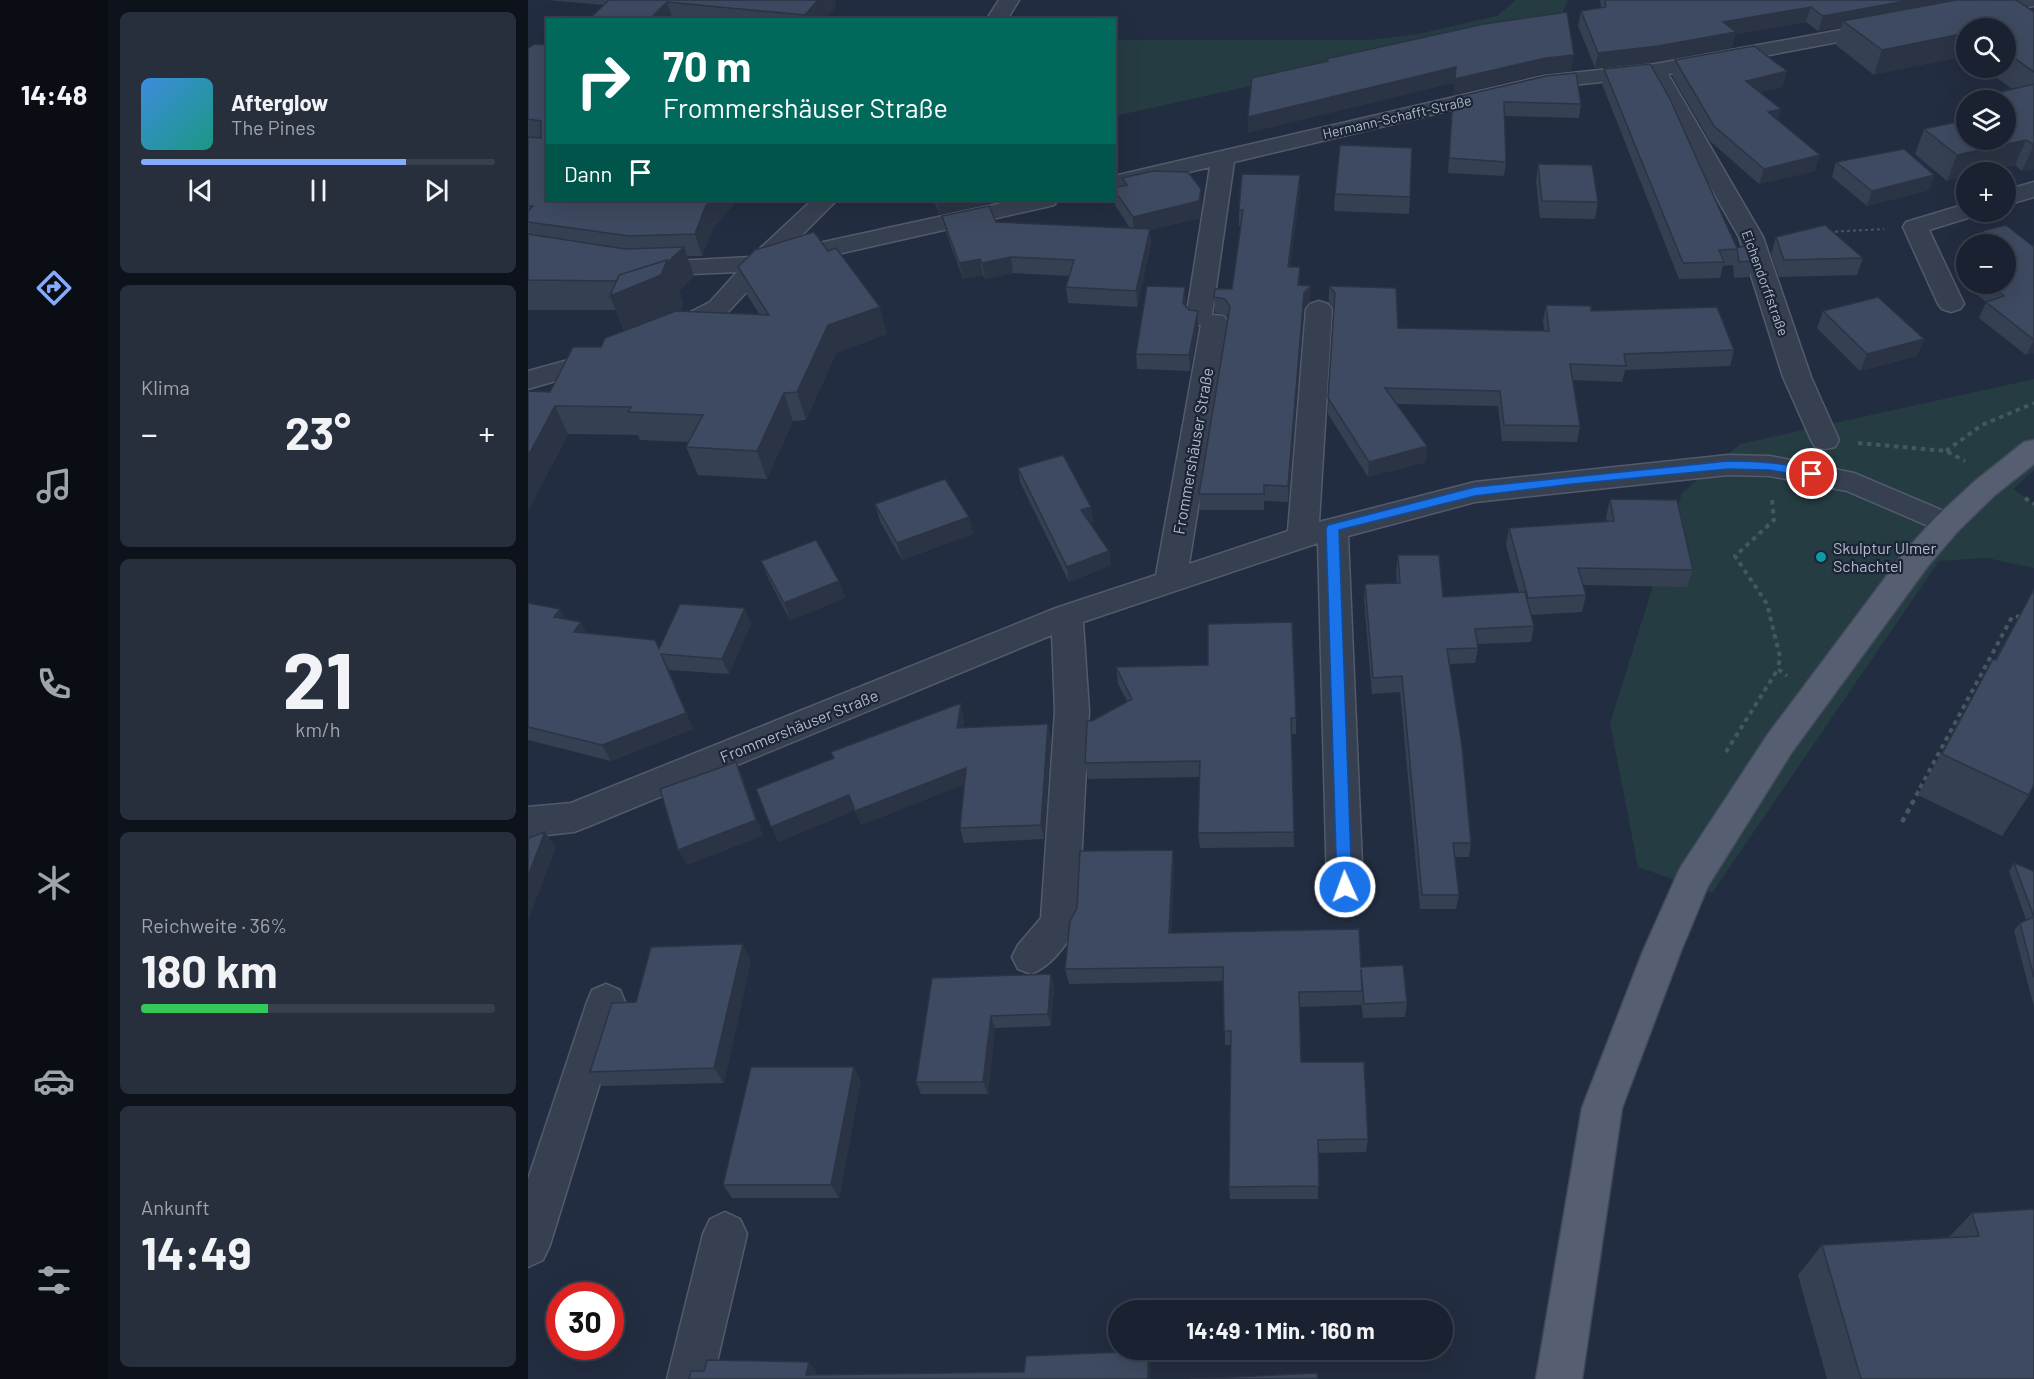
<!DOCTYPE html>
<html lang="de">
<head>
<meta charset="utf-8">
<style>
	:root { --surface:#1a2231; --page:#272f3d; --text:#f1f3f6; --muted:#9fa4ab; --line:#383f4d; --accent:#85abff }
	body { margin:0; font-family:Barlow,sans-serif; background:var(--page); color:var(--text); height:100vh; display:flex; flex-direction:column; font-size:22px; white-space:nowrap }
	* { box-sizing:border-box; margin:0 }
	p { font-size:20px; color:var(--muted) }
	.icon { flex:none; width:33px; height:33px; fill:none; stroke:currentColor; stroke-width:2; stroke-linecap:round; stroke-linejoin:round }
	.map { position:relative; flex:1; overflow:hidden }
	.panel { display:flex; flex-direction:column; gap:12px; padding:12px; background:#0e131b; width:420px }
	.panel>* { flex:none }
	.guide { position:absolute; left:18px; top:18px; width:570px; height:183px; border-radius:0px; box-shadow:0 6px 24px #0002,0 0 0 2px var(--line); background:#00695c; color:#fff; overflow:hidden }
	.controls { position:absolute; left:1428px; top:18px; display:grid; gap:12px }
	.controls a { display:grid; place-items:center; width:60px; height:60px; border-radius:50%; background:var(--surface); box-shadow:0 6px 24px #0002,0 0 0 2px var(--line); font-size:30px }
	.speed { position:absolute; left:18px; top:1282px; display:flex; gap:12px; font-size:30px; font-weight:700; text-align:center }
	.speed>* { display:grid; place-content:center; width:78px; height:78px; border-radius:50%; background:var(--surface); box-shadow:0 6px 24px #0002,0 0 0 2px var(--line); line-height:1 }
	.speed .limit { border:9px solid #d22; background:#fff; color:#111 }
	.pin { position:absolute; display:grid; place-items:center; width:51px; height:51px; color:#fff; margin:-26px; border:3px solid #fff; border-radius:50%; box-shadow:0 2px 6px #0007 }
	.me { position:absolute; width:66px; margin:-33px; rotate:358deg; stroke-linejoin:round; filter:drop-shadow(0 0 4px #0008) }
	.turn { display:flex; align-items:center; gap:21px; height:126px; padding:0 18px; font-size:27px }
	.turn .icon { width:78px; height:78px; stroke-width:2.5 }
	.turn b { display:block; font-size:42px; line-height:51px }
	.then { display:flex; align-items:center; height:57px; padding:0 18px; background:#0003; gap:12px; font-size:22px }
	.big { font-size:45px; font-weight:700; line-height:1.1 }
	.panel .widget { flex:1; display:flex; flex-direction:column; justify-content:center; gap:9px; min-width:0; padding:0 21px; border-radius:9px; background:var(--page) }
	.panel .dial { align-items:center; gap:0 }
	.dial b { font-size:78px; line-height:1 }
	.song { display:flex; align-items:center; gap:18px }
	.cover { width:72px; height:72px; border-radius:9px; background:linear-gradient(135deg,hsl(210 70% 55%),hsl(170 70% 35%)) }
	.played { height:6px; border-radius:3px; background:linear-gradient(90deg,var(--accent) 75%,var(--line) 75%) }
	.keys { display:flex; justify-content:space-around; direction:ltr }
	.heat { display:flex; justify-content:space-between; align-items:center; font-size:33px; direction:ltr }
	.charge { height:9px; border-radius:4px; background:linear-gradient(90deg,#34c759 36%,var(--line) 0) }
	.trip { position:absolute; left:580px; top:1300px; width:345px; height:60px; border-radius:30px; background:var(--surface); box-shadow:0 6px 24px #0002,0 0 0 2px var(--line); font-weight:700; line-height:60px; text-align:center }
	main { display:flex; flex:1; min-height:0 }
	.dock { display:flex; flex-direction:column; width:108px; justify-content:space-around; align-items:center; background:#0a0e14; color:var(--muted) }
	.dock .icon { width:42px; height:42px }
	.dock .on { color:var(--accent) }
	.dock b { font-size:27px; color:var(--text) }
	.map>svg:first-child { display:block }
	.green { fill:#253c42 }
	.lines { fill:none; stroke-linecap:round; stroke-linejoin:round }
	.minor-casing { stroke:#525b6b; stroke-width:3 }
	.major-casing { stroke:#40495a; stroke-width:3 }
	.path-far2 { stroke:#43595f; stroke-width:2; stroke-dasharray:3 3; stroke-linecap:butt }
	.path-far1 { stroke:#43595f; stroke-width:4; stroke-dasharray:4.5 4.5; stroke-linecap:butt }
	.path { stroke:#43595f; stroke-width:4.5; stroke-dasharray:5 5; stroke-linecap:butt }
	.minor { fill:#374051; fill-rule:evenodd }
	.major { fill:#555f71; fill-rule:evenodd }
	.wall { fill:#354053 }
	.shaded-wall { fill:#2b3444 }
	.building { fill:#3e4a61; stroke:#2b3444; stroke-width:1.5 }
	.route { fill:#1a73e8; stroke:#114b97; stroke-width:1.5 }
	.culture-dot { fill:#0f9aa8; stroke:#1c2536; stroke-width:2 }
	.labels { text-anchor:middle; stroke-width:4.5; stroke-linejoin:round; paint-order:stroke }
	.far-street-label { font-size:14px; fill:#b3bbcb; stroke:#1c2536 }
	.street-label { font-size:16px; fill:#b3bbcb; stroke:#1c2536 }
	.poi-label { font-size:16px; fill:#b3bbcb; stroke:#1c2536; text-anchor:start }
</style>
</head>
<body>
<main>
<nav class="dock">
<b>14:48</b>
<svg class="icon on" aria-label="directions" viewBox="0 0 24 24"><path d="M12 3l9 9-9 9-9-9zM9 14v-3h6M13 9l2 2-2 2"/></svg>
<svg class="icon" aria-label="music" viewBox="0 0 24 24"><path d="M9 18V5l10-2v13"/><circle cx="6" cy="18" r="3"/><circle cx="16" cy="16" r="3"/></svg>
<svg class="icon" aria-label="phone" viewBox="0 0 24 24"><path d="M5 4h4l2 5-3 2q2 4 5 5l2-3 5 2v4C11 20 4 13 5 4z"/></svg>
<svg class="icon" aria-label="climate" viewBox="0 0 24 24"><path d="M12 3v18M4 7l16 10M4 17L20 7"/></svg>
<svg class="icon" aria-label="car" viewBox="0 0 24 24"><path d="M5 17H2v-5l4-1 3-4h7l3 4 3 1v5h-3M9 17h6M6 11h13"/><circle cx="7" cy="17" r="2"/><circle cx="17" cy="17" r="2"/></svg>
<svg class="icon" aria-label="filters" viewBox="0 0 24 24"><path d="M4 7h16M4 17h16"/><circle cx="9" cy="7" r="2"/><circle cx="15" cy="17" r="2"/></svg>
</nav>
<section class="panel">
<div class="widget">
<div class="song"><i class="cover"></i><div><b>Afterglow</b><p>The Pines</p></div></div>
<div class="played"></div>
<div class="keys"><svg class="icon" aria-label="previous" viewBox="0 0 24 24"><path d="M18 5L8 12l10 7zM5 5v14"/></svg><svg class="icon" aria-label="pause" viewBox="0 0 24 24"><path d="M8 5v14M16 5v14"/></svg><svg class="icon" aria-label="next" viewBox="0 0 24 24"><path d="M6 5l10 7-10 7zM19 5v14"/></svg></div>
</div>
<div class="widget"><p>Klima</p>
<div class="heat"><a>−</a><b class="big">23°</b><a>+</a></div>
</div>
<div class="widget dial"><b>21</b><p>km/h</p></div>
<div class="widget"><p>Reichweite · 36%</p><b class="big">180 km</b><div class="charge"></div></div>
<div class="widget"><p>Ankunft</p><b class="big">14:49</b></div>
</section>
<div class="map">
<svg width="1506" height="1379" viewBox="0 0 1506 1379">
	<rect width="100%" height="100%" fill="#232d41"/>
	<!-- green -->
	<path class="green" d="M988 0H1040L1033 17 587 116V40H841L890 34 969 16Z
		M1506 379V470L1485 489 1506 504V568L1459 558 1411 561 1184 893 1110 867 1082 723 1154 493 1212 444Z"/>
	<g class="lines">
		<!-- minor casing -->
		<g class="minor-casing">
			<path id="minor" d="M471 0H491L479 20H458Z
				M1474 0H1506V6L1448 17 1441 15 1438 11 1441 7Z
				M1356 22 1363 24 1366 28 1363 32 1140 74 1235 237 1283 377 1311 440 1307 447 1297 449 1287 447 1283 440 1255 377 1211 237 1120 77 1016 88 706 162 684 315 696 316 700 322 661 564 760 531 778 309 782 304 791 301 800 304 804 309 791 522 947 482 1200 455 1242 456 1326 473 1430 517 1434 524 1430 531 1419 534 1319 491 1242 476 1200 475 947 502 820 536 835 887 830 898 817 903 804 898 799 887 790 543 555 622 561 711 550 923C540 943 524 966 503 974L490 969 484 957 490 945 513 918 527 711 524 635 59 827 46 832 0 837V807L43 803 528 608 628 575 673 325 662 324 658 318 682 167 586 190V176L1016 76 1127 64Z
				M1506 182V197L1478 205V190Z
				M284 200H309L259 250 488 200H530L526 205 518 207 239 270 200 312 151 339 142 341 133 339 129 333 133 327 182 302 209 272 118 276 109 273 105 268 109 263 223 257Z
				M1438 204V212H1450L1446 216 1401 230 1436 304 1432 309 1423 312 1414 309 1410 304 1375 227 1378 222Z
				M77 350 86 352 90 358 86 364 0 389V371Z
				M78 984 92 990 97 1002 22 1245 15 1260 0 1267V1179L59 1002 64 990Z
				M197 1212 212 1219 219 1234 185 1379H139L175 1234 182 1219Z"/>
		</g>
		<!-- major casing -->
		<g class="major-casing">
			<path id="major" d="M1506 440V464L1467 495 1430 531 1400 566 1264 752 1180 886 1153 951 1094 1108 1054 1379H1008L1054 1108 1115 951 1152 868 1240 734 1378 550 1408 517 1447 481 1496 442Z"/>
		</g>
		<!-- path-far2 -->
		<path class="path-far2" d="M1301 232 1356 229"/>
		<!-- path-far1 -->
		<path class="path-far1" d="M1330 443 1418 451 1437 461
			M1418 451 1454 425 1506 403
			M1497 498 1506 504
			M1244 500 1246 520 1207 556 1239 604 1252 657 1250 669 1259 676
			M1198 752 1250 669
			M1392 788 1484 617 1494 616"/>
		<!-- path -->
		<path class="path" d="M1374 822 1393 787"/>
		<!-- minor -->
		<use href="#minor" class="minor"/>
		<!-- major -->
		<use href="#major" class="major"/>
	</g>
	<!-- wall -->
	<path class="wall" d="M20 0H306L308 6 296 20H60L75 5Z
		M1072 0H1488L1506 12V169L1494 171 1487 165 1456 172H1438L1419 181 1387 154 1396 129 1478 140V100H1458L1460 95 1484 89 1455 68H1478V28H1438L1346 75 1308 45 1313 27 1290 31 1278 22 1207 34 1204 47 1127 62 1067 68 1050 26 1053 11 1073 8Z
		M6 44 20 200H210L186 227 174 256H159L166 276 151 291 155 303 152 312 232 315 219 295 210 267 359 334 308 353 278 420 265 421 239 479 170 475 158 447 161 442 112 440 110 435 40 434 0 511 22 392 73 347 96 331 88 310H0V48H1Z
		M1147 60 1255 87 1232 92 1250 120 1287 171 1231 184 1182 141 1144 76Z
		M1076 69 1209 248 1226 261 1221 277 1206 278 1205 265 1195 266 1192 278 1151 279 1074 84Z
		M925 98 1053 104 1051 118 977 116 978 162 976 176 920 173Z
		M1308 162 1406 175 1401 190 1339 206 1304 177Z
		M1010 164 1070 202 1067 219 1012 218 1008 181Z
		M594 178 673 206 672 218 622 230 623 244 609 307 540 303 538 287 541 276 485 273 457 279 455 275 435 279 418 232 414 216 468 222 602 228 587 205 586 188 595 186Z
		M772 191 762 267 771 285 782 302 776 309 760 502 736 501V510H672L671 494 700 318 698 315 687 313 686 297 704 289 713 226H711V210Z
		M807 194 882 197 881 214 806 211Z
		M406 200H456L457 205 411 214Z
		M1455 231 1506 247V353L1498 355 1451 318 1458 302 1442 289 1445 284H1478V244H1449Z
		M1248 237 1335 258 1329 275 1251 277 1243 254Z
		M801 286 870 328 1016 331 1015 321 1018 305 1063 311 1206 350 1202 366 1097 370 1094 382 1045 380 1052 426 1049 442 974 441 970 406 869 404 899 446 898 462 840 477 800 414 806 309 801 302Z
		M658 303V307L661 310 670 311V327L662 371 609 369 608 354Z
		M1295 311 1396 339 1389 356 1332 371 1289 328Z
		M490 468 563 507 565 522 561 523 581 551 583 565 541 582 492 482Z
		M1082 499 1165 570 1159 587 1055 585 1058 595 1054 612 1003 615 1006 626 1003 642 949 644 950 648 947 663 921 664 943 843 941 857H927L931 895 928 909H892L872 692 844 694 836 600 837 584H869L868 571 870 555 915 597 991 593 978 545 981 528 1079 522 1078 517Z
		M347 504 441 517 445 534 374 560 352 521Z
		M233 561 311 581 317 598 262 620 240 578Z
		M1506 589 1501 795 1474 836 1390 795 1442 701 1465 659 1467 660Z
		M0 603 37 619 59 633 127 640 131 648 223 624 201 674 141 670 165 729 83 761 0 740Z
		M588 667 768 718V734H763L766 847 672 848 670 833 672 777 560 779 557 763 564 721 599 701 590 684Z
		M436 718 435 728 520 724 523 739 516 839 436 843 432 828 436 784 333 825 327 810 250 842Z
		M1486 863 1506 871V1007L1486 931 1492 923 1498 920 1481 871Z
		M646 866 643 933 833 967 879 1002 877 1017 835 1018 833 1000V1005L771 1007 773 1062 840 1139 838 1152 790 1153V1199H702L701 1187 703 1045H697L696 981 541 984 537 969Z
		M223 960 196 1083 74 1086 62 1072 108 1002Z
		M523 974 526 987 523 1026 467 1028 460 1094H393L388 1082 404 978Z
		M333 1081 311 1198H204L195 1185Z
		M1444 1213 1506 1379H1299L1270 1275 1294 1245 1421 1237Z"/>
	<!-- shaded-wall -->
	<path class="shaded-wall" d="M290 0H306L308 6 296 20H278L277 15Z
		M1383 0H1448L1315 21 1313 27 1290 31 1295 16Z
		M139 2 145 20H121Z
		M1283 7 1278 22 1207 34 1204 47 1127 62 1067 68 1070 53 1195 22Z
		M1438 33V56L1346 75 1354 50Z
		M1046 55 1043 71 1015 74 925 95 927 79 1018 58Z
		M928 67 926 83 720 133V117Z
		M1259 71 1255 87 1215 96 1218 81Z
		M1253 109 1249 124 1240 112Z
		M1498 140 1487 165 1456 172H1438V176L1419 181 1429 155Z
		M1506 145V169L1494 171 1505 146Z
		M1292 155 1287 171 1231 184 1236 169Z
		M772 175V191L760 283V267Z
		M1406 175 1401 190 1339 206 1344 191Z
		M673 189V206L672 218 622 230 623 244 609 307 605 217Z
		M184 200H210L186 227 174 256 167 234 178 205Z
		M408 200H456L457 205 411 214Z
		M156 247 166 276 151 291 155 303 149 319 100 340 82 296 139 260Z
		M483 257 485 273 457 279 454 263Z
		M452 259 455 275 435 279 431 263Z
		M772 267V283L769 301 770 285Z
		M783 286 782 302 776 309 760 502V486L776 293Z
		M657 287 658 303 656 319 655 303Z
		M352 307 359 334 308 353 278 420 269 392 300 325Z
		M670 311V327L662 371 661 355Z
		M1396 339 1389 356 1332 371 1339 354Z
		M1506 340V353L1498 355Z
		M256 393 265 421 239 479 229 451Z
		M27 406 40 434 0 511V456Z
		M899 446 898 462 840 477 841 462Z
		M563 507 565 522 555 525 553 510Z
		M441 517 445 534 374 560 369 543Z
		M581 551 583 565 541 582 539 567Z
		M311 581 317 598 262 620 256 603Z
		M217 608 223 624 201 674 194 659Z
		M32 609 40 625 26 617Z
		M53 622 61 638 46 632Z
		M133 654 141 670 165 729 83 761 74 745Z
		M433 703 436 718 433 743 429 728Z
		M520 724 523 739 516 839 513 825Z
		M208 762 215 778 235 836 159 865 150 850Z
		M438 768 442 782 333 825 327 811Z
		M321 795 327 810 250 842 243 827Z
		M17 832 28 848 0 921V876Z
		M645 850 646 866 643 948 641 933Z
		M215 944 223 960 196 1083 186 1068Z
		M523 974 526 987 523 1026 520 1014Z
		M463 1016 467 1028 460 1094 455 1082Z
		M326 1067 333 1081 311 1198 303 1185Z
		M620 1351 623 1362 622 1379H620Z
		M281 1362 289 1372 288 1379 278 1375Z"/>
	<!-- building -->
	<path class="building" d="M81 0H290L277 15 139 2 121 20H60Z
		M1077 0H1383L1295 16 1283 7 1195 22 1208 32 1130 46 1070 53 1053 11 1078 7Z
		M1428 0H1488L1506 12V72L1478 52V28H1438V33L1354 50 1315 21Z
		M1039 12 1046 55 1018 58 927 79 928 67 720 117 724 78 800 61 798 59 956 24Z
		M6 44 20 45V200H184L178 205 167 234 101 236 0 222V211L5 206H0V137L13 138V121L0 119V48H1Z
		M1226 46 1259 71 1218 81 1253 109 1240 112 1292 155 1236 169 1186 126 1147 60Z
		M1122 64 1141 97 1209 248 1221 245 1226 261 1211 262 1209 249 1191 250 1196 262 1155 263 1076 69Z
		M1048 73 1053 104 976 102 978 162 921 158 925 98 1018 76Z
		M1506 84V145L1498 140 1429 155 1396 129 1438 120V140H1478V111L1481 110 1478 107V100H1468L1460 95Z
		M812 145 884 148 882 197 807 194Z
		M1376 149 1406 175 1344 191 1308 162Z
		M1010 164 1064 165 1070 202 1014 201Z
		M625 171 660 172 673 189 671 201 605 217 586 190V188L599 185 594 178Z
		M714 174 772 175 760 267H772L770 285 783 286 776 293 760 486 736 485V494H671L702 307 697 299 686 297 687 289H704L715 210H711Z
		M461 206 468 222 622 229 608 291 538 287 546 260 483 257 454 263 452 259 431 263 414 216Z
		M1297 225 1335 258 1256 260 1248 237Z
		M1478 225 1506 247V340L1458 302 1476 296 1461 284H1478V244H1457L1455 231Z
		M286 232 300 251 308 248 352 307 300 325 269 392 256 393 229 451 158 447 175 415 100 412 103 407 27 406 0 456V391L22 392 45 347H73L77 338 148 311 241 315 210 267 227 250Z
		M0 234 97 249 156 247 140 262 139 260 91 275 89 281 0 280Z
		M139 260 133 275 82 296 91 275Z
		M619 286 657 287 655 303 661 310 670 311 661 355 608 354Z
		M801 286 868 288 870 328 1021 331 1018 305 1063 306V311L1189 307 1206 350 1096 354 1098 366 1042 364 1052 426 976 425 972 391 857 388 899 446 841 462 800 398 807 293Z
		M1350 297 1396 339 1339 354 1295 311Z
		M535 455 563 507 553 510 581 551 539 567 490 468Z
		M417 479 441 517 369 543 347 504Z
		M1082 499 1149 500 1165 570 1050 568 1058 595 1000 598 981 528 1086 521Z
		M288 540 311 581 256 603 233 561Z
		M870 555H911L915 597 997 592 1006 626 947 629 950 648 919 649 934 746 943 843H925L931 895H894L874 676 845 678 837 584 872 583Z
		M1506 589V784L1501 795 1414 754 1465 659 1468 660Z
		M0 603 32 609 26 617 53 622 46 632 127 640 131 649 152 604 217 608 194 659 133 654 158 713 74 745 0 727Z
		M764 622 768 718H763L766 832 670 833 672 761 557 763 559 721H564L604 699 588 667 680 665V624Z
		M433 703 429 728 520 724 513 825 432 828 438 768 327 811 321 795 243 827 228 789 306 758 303 752Z
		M208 762 228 820 150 850 132 789Z
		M17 832 0 876V838Z
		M645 850 641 933 831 929 833 967 875 965 879 1002 836 1004 833 969 834 991 771 992 773 1062H836L840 1139 790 1140 791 1186 701 1187 703 1031H696L695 967 537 969 542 921 549 908 552 851Z
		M1486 863 1506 871V977L1492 923 1506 917Z
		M215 944 186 1068 62 1072 84 1003 108 1002 123 947Z
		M523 974 520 1014 463 1016 455 1082H388L404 978Z
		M223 1067H326L303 1185H195Z
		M1506 1209V1379H1333L1294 1245 1451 1236 1444 1213Z
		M620 1351V1379H161L163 1371H176L179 1360 281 1362 278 1375 496 1372 498 1356Z
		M789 1373 790 1379H662Z"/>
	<!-- route -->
	<path class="route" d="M1200 461C1219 461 1278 463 1290 474L1284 478 1242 470 1200 469 1045 484 947 496 811 530 824 887 822 892 817 894 811 892 809 887 798 528 800 525 947 487Z"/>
	<!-- markers -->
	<circle class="culture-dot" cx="1293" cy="557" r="6"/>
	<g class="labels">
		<!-- far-street labels -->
		<g class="far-street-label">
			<text transform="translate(869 117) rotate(-13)" y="5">Hermann-Schafft-Straße</text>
			<text transform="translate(1237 283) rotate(70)" y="5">Eichendorffstraße</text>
		</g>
		<!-- street labels -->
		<g class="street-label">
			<text transform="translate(665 451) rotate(-80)" y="6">Frommershäuser Straße</text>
			<text transform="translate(271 726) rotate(-22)" y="6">Frommershäuser Straße</text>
		</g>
		<!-- poi labels -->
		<g class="poi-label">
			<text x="1305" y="554">Skulptur Ulmer<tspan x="1305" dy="18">Schachtel</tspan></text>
		</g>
	</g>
</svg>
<div class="controls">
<a><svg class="icon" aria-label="search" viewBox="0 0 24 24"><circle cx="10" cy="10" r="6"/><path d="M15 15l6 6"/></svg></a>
<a><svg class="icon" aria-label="layers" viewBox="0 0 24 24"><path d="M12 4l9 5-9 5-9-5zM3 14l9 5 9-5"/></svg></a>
<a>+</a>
<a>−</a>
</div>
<div class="speed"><div class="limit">30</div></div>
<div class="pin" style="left:1284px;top:474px;background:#d93025"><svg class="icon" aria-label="arrive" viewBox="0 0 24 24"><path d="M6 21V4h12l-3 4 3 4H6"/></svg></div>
<svg class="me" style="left:817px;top:887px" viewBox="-20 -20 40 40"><circle r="17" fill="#1a73e8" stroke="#fff" stroke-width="3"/><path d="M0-11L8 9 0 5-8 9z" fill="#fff"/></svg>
<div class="trip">14:49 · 1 Min. · 160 m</div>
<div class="guide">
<div class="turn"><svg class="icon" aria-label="right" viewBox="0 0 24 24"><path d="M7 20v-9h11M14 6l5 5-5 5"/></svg><div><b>70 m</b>Frommershäuser Straße</div></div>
<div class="then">Dann<svg class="icon" aria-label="arrive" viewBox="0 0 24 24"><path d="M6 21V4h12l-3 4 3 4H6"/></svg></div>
</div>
</div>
</main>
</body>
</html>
